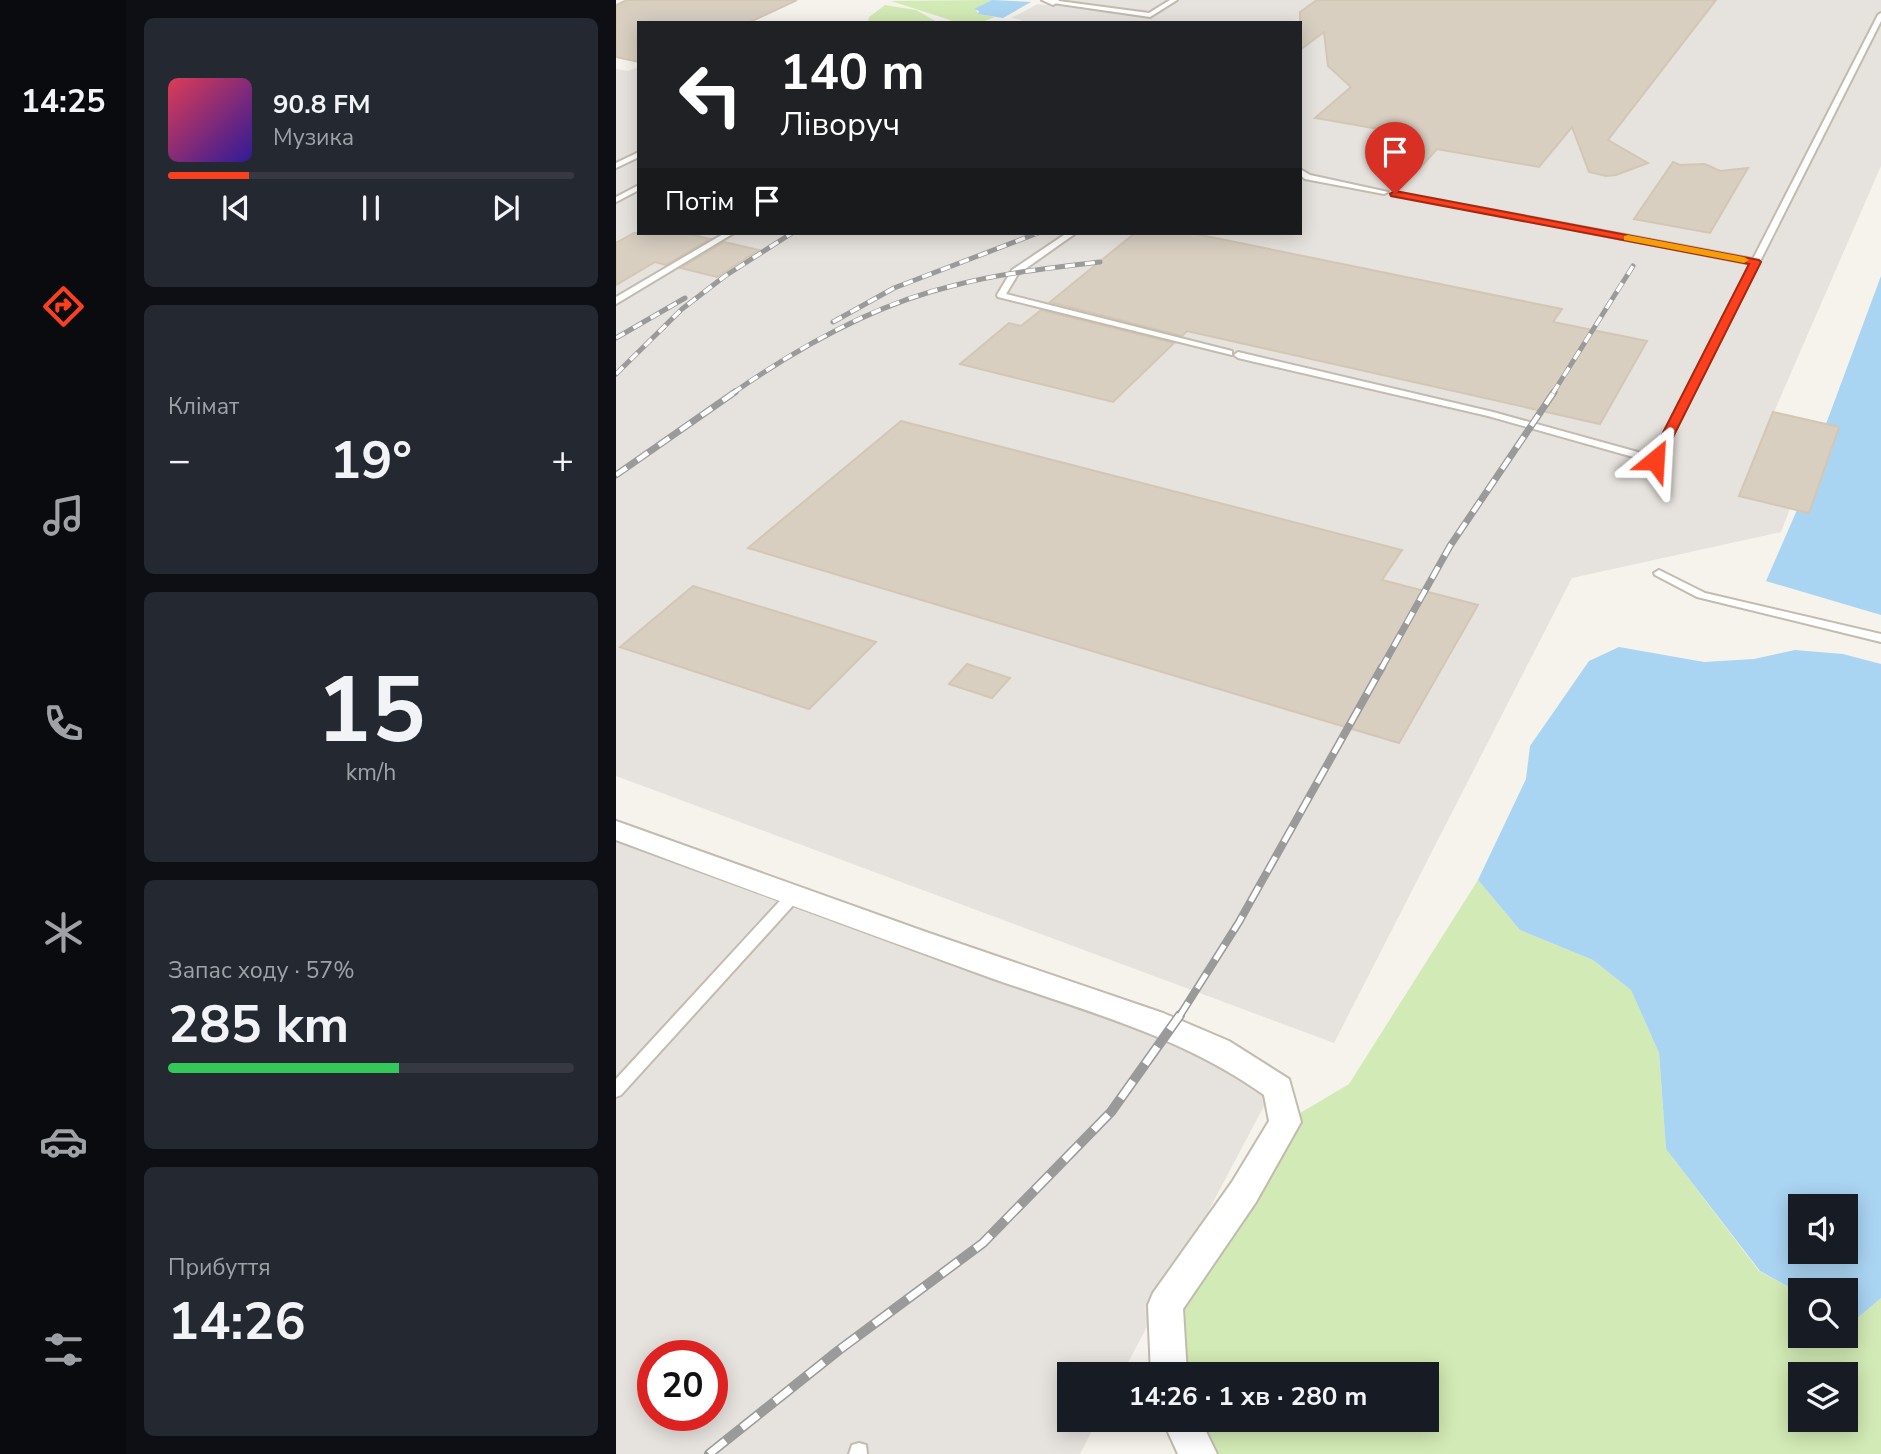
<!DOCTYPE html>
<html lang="uk">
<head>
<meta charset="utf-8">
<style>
	:root { --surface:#171b24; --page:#242831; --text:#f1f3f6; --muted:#9ea1a6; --line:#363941; --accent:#fc3f1d }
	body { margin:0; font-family:"Nunito Sans",sans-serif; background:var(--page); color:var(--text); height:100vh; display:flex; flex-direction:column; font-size:26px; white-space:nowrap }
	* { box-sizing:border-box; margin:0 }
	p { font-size:23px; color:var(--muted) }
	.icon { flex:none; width:38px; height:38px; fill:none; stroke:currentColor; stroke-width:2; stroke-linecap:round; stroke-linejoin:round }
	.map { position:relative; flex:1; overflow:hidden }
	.panel { display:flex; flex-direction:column; gap:18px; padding:18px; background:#0d0f14; width:490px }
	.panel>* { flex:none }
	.guide { position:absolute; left:21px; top:21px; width:665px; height:214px; border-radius:0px; box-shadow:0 4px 18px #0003; background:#202124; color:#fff; overflow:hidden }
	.controls { position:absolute; left:1172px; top:1194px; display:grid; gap:14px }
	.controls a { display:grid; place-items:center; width:70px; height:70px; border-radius:0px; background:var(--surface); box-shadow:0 4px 18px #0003; font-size:35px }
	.speed { position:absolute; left:21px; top:1340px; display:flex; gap:14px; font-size:35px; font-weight:700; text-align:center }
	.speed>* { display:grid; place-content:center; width:91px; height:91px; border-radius:50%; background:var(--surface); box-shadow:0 4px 18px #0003; line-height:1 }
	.speed .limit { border:10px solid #d22; background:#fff; color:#111 }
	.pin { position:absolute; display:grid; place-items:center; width:60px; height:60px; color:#fff; margin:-72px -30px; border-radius:50% 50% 50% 0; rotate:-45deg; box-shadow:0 0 7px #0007 }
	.pin .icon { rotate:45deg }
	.me { position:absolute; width:77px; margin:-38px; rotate:27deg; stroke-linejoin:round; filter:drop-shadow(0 0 5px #0008) }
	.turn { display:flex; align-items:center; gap:24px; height:147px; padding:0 28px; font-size:32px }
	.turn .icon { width:91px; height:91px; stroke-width:2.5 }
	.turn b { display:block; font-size:49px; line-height:60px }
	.then { display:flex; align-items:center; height:66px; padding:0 28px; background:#0003; gap:14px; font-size:26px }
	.big { font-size:52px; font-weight:700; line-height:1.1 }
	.panel .widget { flex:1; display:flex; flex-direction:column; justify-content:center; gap:10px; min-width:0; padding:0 24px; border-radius:10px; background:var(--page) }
	.panel .dial { align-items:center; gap:0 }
	.dial b { font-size:91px; line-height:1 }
	.song { display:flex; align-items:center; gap:21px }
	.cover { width:84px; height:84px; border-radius:10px; background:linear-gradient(135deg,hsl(350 70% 55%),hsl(250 70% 35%)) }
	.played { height:7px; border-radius:4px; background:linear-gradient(90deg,var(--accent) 20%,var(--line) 20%) }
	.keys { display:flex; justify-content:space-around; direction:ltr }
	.heat { display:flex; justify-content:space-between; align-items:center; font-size:38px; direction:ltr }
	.charge { height:10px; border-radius:5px; background:linear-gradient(90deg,#34c759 57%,var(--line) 0) }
	.trip { position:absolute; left:441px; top:1362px; width:382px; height:70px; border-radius:0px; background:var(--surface); box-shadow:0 4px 18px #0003; font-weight:700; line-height:70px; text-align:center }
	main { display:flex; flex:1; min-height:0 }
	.menu { display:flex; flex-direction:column; width:126px; justify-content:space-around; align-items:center; background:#090b0e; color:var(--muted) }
	.menu .icon { width:49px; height:49px }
	.menu .active { color:var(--accent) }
	.menu b { font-size:32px; color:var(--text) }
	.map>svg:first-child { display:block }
	.industrial { fill:#e6e2dd; fill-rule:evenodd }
	.green { fill:#d2eab5; fill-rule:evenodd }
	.water { fill:#a9d4f2; fill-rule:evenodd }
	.building { fill:#d8cfc1; stroke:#d3c7b4; stroke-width:2 }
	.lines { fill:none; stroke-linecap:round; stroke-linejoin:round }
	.service-casing { stroke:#c2bbae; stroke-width:4 }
	.minor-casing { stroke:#c2bbae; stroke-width:4 }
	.service { fill:#fff; fill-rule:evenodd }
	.minor { fill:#fff; fill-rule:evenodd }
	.rail-far3-casing { stroke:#9a9a9a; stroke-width:5 }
	.rail-far2-casing { stroke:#9a9a9a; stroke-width:7 }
	.rail-far1-casing { stroke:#9a9a9a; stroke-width:8 }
	.rail-casing { stroke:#9a9a9a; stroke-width:10 }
	.rail-far3 { stroke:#fff; stroke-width:3.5; stroke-dasharray:10; stroke-linecap:butt }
	.rail-far2 { stroke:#fff; stroke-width:4.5; stroke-dasharray:13; stroke-linecap:butt }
	.rail-far1 { stroke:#fff; stroke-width:5; stroke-dasharray:17; stroke-linecap:butt }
	.rail { stroke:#fff; stroke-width:7; stroke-dasharray:21; stroke-linecap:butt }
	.route { fill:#fc3f1d; stroke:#a42913; stroke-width:2 }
	.slow { fill:#f59e0b }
</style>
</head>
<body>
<main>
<nav class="menu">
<b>14:25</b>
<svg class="icon active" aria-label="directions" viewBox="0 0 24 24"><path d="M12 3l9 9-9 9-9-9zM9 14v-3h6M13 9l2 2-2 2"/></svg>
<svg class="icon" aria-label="music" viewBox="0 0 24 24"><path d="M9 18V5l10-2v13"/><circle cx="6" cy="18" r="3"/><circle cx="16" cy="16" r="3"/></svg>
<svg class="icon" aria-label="phone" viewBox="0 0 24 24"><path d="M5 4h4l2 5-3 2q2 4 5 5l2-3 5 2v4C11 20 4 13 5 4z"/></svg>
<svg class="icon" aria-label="climate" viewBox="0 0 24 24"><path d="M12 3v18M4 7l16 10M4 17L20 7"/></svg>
<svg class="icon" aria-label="car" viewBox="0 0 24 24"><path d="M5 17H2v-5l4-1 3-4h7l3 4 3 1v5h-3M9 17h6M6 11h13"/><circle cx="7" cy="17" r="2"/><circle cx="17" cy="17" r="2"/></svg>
<svg class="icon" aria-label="filters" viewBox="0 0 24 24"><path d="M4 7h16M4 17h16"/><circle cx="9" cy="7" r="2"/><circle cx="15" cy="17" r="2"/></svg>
</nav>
<section class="panel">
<div class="widget">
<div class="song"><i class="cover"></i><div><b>90.8 FM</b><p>Музика</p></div></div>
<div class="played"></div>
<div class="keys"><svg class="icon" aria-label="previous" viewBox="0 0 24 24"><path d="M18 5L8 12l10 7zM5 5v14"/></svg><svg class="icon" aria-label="pause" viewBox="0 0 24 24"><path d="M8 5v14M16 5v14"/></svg><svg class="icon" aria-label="next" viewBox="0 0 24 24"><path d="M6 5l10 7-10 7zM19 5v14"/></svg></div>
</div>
<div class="widget"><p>Клімат</p>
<div class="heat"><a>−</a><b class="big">19°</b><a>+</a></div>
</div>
<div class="widget dial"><b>15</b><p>km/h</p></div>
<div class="widget"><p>Запас ходу · 57%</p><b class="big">285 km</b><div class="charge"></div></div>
<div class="widget"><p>Прибуття</p><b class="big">14:26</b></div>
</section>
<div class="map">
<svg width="1265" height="1454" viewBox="0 0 1265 1454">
	<rect width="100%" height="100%" fill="#f6f3ec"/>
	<!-- industrial -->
	<path class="industrial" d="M438 0H1265V166L1158 412 1223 427 1193 513 1174 509 1165 532 956 578 718 1043 0 776V69L12 71 23 67V233H684V23H403L406 20 395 18 422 4 430 5Z
		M0 820 666 1072 506 1374H453V1419H482L464 1454H0ZM37 1356H96V1416H37Z"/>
	<!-- green -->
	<path class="green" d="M376 0 359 9 363 14 379 17 366 22H340L275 1Z
		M269 5 300 10 323 23H252L253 17Z
		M862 880 904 930 977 960 1015 990 1043 1053 1050 1149 1143 1271 1185 1294V1335H1230V1319L1237 1322 1265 1298V1454H582L564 1419H810V1374H553L549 1305 669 1122 733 1084ZM1185 1374H1230V1419H1185Z"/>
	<!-- water -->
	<path class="water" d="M376 0 415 2 387 18 362 14 363 11 358 9Z
		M1265 276V615L1150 581 1181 510 1222 427 1210 424Z
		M1003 647 1088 662 1138 659 1179 650 1227 654 1265 664V1298L1237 1322 1230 1319V1290H1185V1294L1144 1271 1050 1149 1043 1053 1015 990 977 960 904 930 862 880 910 779 914 746 973 661ZM1185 1206H1230V1251H1185Z"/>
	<!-- building -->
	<path class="building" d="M11 0H181L132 23H23V62L0 57V5Z
		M701 0H1100L992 140 1032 163 1000 175 990 176 973 172 956 127 923 167 821 149 804 168 776 163 803 136 699 118 735 87 712 66 708 32 684 50V12Z
		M1057 162 1064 165 1089 164 1104 171 1132 168 1094 233 1018 219Z
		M18 233H68L94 239 50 265 39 262 0 285V243Z
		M519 233H575L946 309 937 322 1031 341 984 424 571 331 566 336 434 302Z
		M108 242 143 250 101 277 65 268Z
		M425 310 558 343 497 402 344 364 393 323 405 326Z
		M1157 412 1223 427 1193 513 1123 496Z
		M285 421 786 550 766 580 862 605 783 743 132 548Z
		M77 586 260 642 193 709 4 647Z
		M351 664 394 678 376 698 333 684Z"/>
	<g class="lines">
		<!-- service casing -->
		<g class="service-casing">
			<path id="service" d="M435 0 533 13 554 0H561L534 17 437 3Z
				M1265 13V21L1043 462H1035L872 416 622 358 618 355 622 352 877 412 1036 456 1135 264 775 194 779 192 1137 259 1262 15Z
				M23 152V157L0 168V163Z
				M684 169 694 175 772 192 768 194 689 179 684 175Z
				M23 185V190L0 202V197Z
				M109 233H118L0 304V297Z
				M451 233H460L402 274 390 294 616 351V355L382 297 381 295 396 270Z
				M1043 570 1089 593 1265 634V642L1081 597 1039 575 1038 573Z
				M177 891 182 892 184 896 182 900 5 1095 0 1097V1079L172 892Z
				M243 1443 250 1445 251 1454H233L236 1445Z"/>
		</g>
		<!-- minor casing -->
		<g class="minor-casing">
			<path id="minor" d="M426 0H442L443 1 437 5Z
				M0 821 310 932 547 1013 613 1041 673 1079 685 1122 640 1202 567 1309 571 1374H535L532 1305 537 1293 616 1182 653 1121 648 1095C566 1036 469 1011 375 978 250 933 125 887 0 840Z
				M546 1419H584L601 1454H562Z"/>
		</g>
		<!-- service -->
		<use href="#service" class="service"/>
		<!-- minor -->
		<use href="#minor" class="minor"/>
		<!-- rail-far3 casing -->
		<g class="rail-far3-casing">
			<path id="rail-far3" d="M217 322 278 288 422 233
				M0 338 69 298
				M0 374 66 309 109 276 176 233
				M117 393C183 347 257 305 336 286 385 273 434 268 484 262
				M937 393 1017 266"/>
		</g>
		<!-- rail-far2 casing -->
		<g class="rail-far2-casing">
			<path id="rail-far2" d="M0 475 119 392
				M765 669 834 546 938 392"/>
		</g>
		<!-- rail-far1 casing -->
		<g class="rail-far1-casing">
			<path id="rail-far1" d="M563 1017 623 922 766 667"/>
		</g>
		<!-- rail casing -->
		<g class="rail-casing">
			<path id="rail" d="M93 1454 223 1350 367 1243 495 1112 564 1015"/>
		</g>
		<!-- rail-far3 -->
		<use href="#rail-far3" class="rail-far3"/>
		<!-- rail-far2 -->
		<use href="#rail-far2" class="rail-far2"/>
		<!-- rail-far1 -->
		<use href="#rail-far1" class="rail-far1"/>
		<!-- rail -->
		<use href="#rail" class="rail"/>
	</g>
	<!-- route -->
	<path class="route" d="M779 191 1143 260 1145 262 1044 463H1034L1033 460 1133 264 775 196 774 194Z"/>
	<!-- slow -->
	<path class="slow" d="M1012 235 1128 257 1133 260 1128 263 1008 240V236Z"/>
</svg>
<div class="controls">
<a><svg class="icon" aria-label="sound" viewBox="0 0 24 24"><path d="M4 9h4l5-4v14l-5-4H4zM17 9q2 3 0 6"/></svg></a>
<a><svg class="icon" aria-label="search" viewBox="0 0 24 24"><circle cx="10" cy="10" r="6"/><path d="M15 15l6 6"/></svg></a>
<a><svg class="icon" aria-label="layers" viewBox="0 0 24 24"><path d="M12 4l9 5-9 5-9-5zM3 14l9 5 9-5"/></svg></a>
</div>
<div class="speed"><div class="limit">20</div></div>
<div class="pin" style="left:779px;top:194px;background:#d93025"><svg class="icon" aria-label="arrive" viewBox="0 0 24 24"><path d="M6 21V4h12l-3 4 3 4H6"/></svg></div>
<svg class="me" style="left:1039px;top:460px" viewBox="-20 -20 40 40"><path d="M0-17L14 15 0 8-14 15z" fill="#fc3f1d" stroke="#fff" stroke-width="4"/></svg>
<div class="trip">14:26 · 1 хв · 280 m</div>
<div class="guide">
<div class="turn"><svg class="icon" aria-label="left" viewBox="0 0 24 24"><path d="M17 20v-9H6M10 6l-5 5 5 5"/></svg><div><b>140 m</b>Ліворуч</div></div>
<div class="then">Потім<svg class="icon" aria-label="arrive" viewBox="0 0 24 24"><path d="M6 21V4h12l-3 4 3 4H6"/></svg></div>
</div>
</div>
</main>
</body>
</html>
